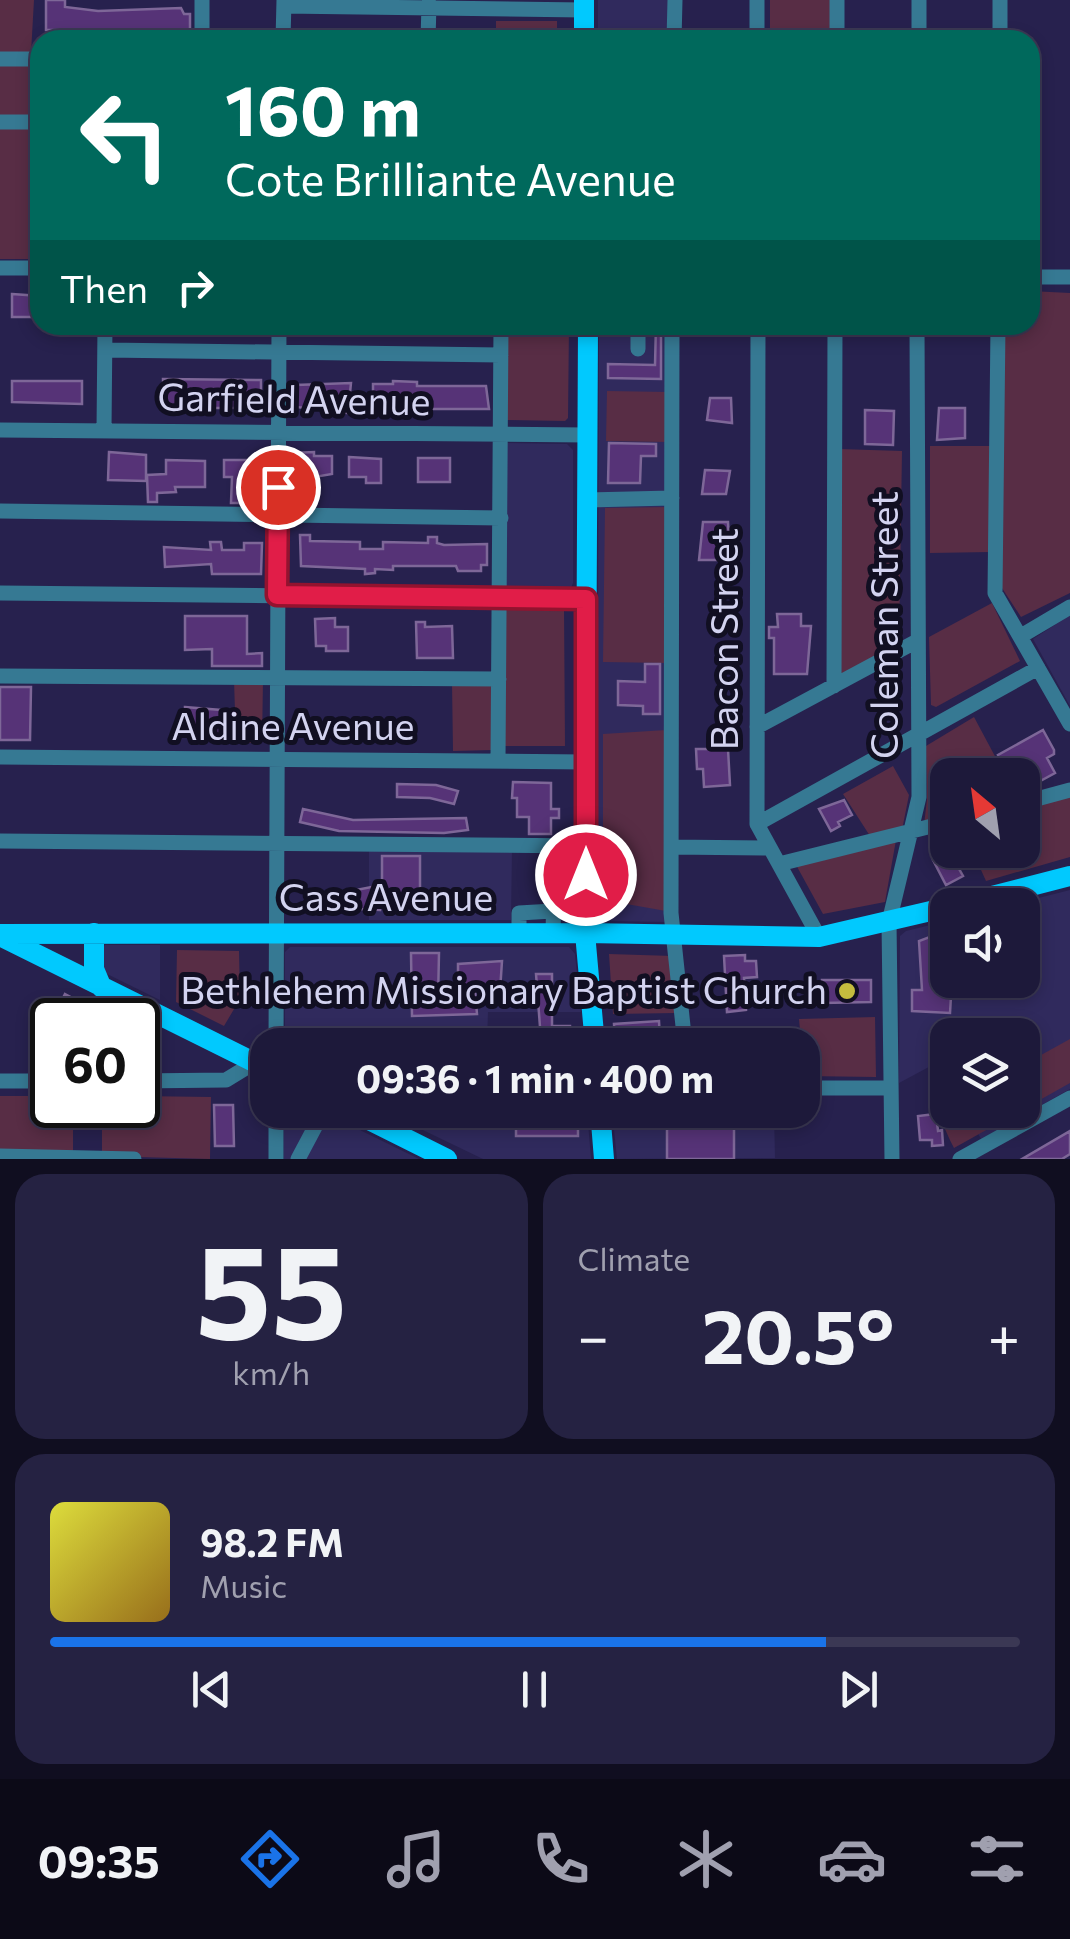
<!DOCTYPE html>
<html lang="en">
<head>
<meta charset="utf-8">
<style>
	:root { --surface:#1d193a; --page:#252242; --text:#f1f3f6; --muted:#a0a0af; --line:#3b3854; --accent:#1a73e8 }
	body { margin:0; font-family:Commissioner,sans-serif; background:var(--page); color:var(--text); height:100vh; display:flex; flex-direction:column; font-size:38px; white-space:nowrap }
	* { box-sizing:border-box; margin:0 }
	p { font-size:32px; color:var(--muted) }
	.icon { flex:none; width:55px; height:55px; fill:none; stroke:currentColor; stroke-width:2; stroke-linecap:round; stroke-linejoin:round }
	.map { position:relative; height:1159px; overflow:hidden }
	.sheet { display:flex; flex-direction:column; gap:15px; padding:15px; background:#100e20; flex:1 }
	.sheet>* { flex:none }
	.guide { position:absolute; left:30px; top:30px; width:1010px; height:305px; border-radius:30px; box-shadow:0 5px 15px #0003,0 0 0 2px var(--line); background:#00695c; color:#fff; overflow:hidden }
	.needle { width:65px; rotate:331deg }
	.controls { position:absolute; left:930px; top:758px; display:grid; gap:20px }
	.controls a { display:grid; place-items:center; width:110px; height:110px; border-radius:20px; background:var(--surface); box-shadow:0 5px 15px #0003,0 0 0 2px var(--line); font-size:50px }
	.speed { position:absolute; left:30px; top:998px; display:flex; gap:20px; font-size:50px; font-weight:700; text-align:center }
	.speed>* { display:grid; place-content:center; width:130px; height:130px; border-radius:50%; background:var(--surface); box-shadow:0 5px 15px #0003,0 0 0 2px var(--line); line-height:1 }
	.speed .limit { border:5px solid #111; border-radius:15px; background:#fff; color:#111 }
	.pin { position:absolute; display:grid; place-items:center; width:85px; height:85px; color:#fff; margin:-42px; border:5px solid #fff; border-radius:50%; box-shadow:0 2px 10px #0007 }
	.me { position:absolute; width:110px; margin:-55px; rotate:0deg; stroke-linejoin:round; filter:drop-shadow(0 0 8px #0008) }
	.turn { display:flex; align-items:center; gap:35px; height:210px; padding:0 30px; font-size:45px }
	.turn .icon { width:130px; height:130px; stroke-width:2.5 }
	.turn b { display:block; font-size:70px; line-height:85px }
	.then { display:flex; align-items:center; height:95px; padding:0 30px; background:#0003; gap:20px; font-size:38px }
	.big { font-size:75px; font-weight:700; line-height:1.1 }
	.sheet .tile { flex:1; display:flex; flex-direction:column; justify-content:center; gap:15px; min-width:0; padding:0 35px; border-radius:30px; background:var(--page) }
	.sheet .dial { align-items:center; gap:0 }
	.dial b { font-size:130px; line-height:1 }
	.song { display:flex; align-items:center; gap:30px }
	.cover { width:120px; height:120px; border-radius:15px; background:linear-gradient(135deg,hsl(60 70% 55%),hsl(40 70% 35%)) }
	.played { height:10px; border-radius:5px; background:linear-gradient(90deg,var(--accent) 80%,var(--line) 80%) }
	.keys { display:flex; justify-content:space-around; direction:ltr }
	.heat { display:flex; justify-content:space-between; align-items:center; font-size:55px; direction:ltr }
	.sheet .tiles { flex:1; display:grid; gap:15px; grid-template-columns:1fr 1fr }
	.tile:last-child { grid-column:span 2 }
	.trip { position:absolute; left:250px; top:1028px; width:570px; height:100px; border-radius:30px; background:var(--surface); box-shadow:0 5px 15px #0003,0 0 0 2px var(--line); font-weight:700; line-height:100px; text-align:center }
	.tab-bar { display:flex; height:160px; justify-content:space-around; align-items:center; background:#0c0a17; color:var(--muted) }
	.tab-bar .icon { width:70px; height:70px }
	.tab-bar .active { color:var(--accent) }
	.tab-bar b { font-size:45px; color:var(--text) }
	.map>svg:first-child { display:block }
	.built { fill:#302a5d }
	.green { fill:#582d45 }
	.building { fill:#563377; stroke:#7e6798; stroke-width:2.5 }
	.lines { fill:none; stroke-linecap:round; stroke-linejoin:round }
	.minor { stroke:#367993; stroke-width:15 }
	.major { stroke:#01c9fe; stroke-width:20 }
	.route-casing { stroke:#92132f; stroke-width:25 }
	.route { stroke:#e11d48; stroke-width:18 }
	.poi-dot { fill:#c4bc3e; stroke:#110f22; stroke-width:4 }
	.labels { text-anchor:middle; stroke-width:10; stroke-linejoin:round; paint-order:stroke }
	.street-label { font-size:38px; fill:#d3d3f0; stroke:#110f22 }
	.poi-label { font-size:38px; fill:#d3d3f0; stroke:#110f22; text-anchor:end }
</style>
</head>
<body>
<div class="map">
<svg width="1070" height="1159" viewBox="0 0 1070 1159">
	<rect width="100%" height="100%" fill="#27214e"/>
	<!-- built -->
	<path class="built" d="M598 0H673L672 40H598Z
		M599 325H670L668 922 602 921 597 914Z
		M503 443 567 444 573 450V583L571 588 503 589Z
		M1070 615V706L1033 639Z
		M369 848 512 849 511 920H369Z
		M1070 890V1089L981 1139 966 1110H1022V1035H948L947 1074 940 1061 899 1083 900 936 906 931 947 921 948 980H1022V905H1011Z
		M105 945H160V1000L105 973 101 951Z
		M290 947H569L575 954 581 1012H488L487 1045H285V952Z
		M284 1110H319L419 1159H284Z
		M395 1110H587L591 1159H483L400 1119Z
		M612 1110H774L775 1158 617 1159Z"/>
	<!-- green -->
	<path class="green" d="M0 0H34L31 53H0Z
		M770 0H834V40H770Z
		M496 21H557V40H496Z
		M0 62 40 63V116H0Z
		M0 126 40 127V259H0Z
		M1030 291 1070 293V593L1021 617 1002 588V325H1030Z
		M504 325H569L568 418 565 421 504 420Z
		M607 391 668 392 667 442 606 441Z
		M930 446H993L991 552 930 553Z
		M839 449 902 451 899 644 844 675 838 671Z
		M668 507 667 663 603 662 605 508Z
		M992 603 1020 661 936 707 931 705 929 637Z
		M503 607H564L565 746H502Z
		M234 680H263L262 743H236Z
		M452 683H494L493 750 453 751Z
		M974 717 1005 775H948L947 819 924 825 927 799 926 746Z
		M666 730V911L615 902 614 885 603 886V734Z
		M893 766 909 795 902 830 870 836 843 794Z
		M1070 795V857L986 881 972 850H1022L1023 806Z
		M896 840 885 902 823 914 795 863Z
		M177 950 239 951 240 999 224 1026 176 1002Z
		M609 954 673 956 677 1013 613 1014Z
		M875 1017 876 1077 804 1076 799 1019Z
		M1070 1039V1083L1022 1110 1023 1065Z
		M947 1061 948 1110H1022L954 1148C940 1121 929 1092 942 1064Z
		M0 1096H52V1105H73V1151H0Z
		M138 1096 211 1097 210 1159 102 1156V1105H138Z"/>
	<!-- building -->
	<path class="building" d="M46 0H65V7L98 11 181 8 184 14H190V36L70 35V30H46Z
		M12 294 40 296V317H12Z
		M656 325H661V379L608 378V364L655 365Z
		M163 379 261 380V408H164Z
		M12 381H82V404L12 402Z
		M393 381 417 382V386H486L489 409H373V384H393Z
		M351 383 348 413 296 407V385Z
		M710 398H731L732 423 707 420Z
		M939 408H965V438L937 440Z
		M865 410 894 411 893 445 865 444Z
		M609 443 656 444V456H641L640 483H608Z
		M109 452 146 455V481L108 480Z
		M314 452V456H332V474L314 477V498H293L292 453Z
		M349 457 381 459V483H366V477H349Z
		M418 458H450V482H418Z
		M166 460 205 461V487H175L176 492 157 493V502H148L147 475 166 474Z
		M224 460H251V469H245L246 491 256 492V503H231L232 477H224Z
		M705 470 730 471 726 494H702Z
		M703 522H728L730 560H699Z
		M300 535H310V541L360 542V549H383V542L428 543V537H437V543L444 545 487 544V565H481V571H458L456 566H393V570L375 569V573L365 574V569L301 566Z
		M210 542H221L222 550H244V543H262L261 574H212L211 564 165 567 164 547 211 550Z
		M777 614H801V626H811L807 674H774V638H769V627H778Z
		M185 616H247V654L262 653V666H212V649L185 650Z
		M335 618V627H348V651H326V646H316L315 619Z
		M416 622H425V627L452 626 453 658H417Z
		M645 664H660V714H643V706L618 705V681L645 682Z
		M0 687H31L30 740H0Z
		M185 707 233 711 234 734 186 735Z
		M1043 730 1054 750V754L1047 758 1055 773 1022 791V775H1009L998 755Z
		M696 749H728L730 785 704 787 703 769H697Z
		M513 782 551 783V809H559V818H551V834H529V817H517V798H512Z
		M397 784 436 785 458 791 454 804 430 798 397 797Z
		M844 800 852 815 838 822 840 826 831 831 819 809Z
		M303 809 353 820 466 818 468 830 444 833 339 831 300 822Z
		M949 851 963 876 946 885 933 860Z
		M382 856H420V896H380V910L356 909V890L382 885Z
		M948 930V980H952L950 1013 912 1011V990H922L919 941Z
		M411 953H439L438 1001H458V964L502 961 500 991H475L477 1014 412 1016Z
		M745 955V961H756L757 977 744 978 746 1010 727 1012 724 956Z
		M536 974H552V1026H570V1040H541Z
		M822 980H871V1002L823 1003Z
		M65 994 86 1005 79 1020H52Z
		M659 1021 660 1039 615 1042 614 1024Z
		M214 1105H233L234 1146H215Z
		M502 1110H578V1136H516V1128H502Z
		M936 1114 938 1131 942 1130 943 1145 932 1146V1140H920L918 1116Z
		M667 1127H734V1159H667Z
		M1070 1131V1154L1062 1159H1022Z"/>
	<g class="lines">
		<!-- minor -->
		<path class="minor" d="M757 0V40
			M284 6 584 10
			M202 40V0
			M283 40 284 0
			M428 40 429 4
			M674 40 675 0
			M837 40V0
			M919 40V0
			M1000 40V0
			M0 59H40
			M0 122H40
			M0 268H40
			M1030 277H1070
			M626 325 638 330V349
			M672 325 671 913 685 1045
			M758 325 757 824 819 937
			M998 325 995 593 1070 724
			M106 350 501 355
			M0 430 587 435
			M104 430 105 325
			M587 500 672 498
			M0 511 501 518
			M0 593 587 599
			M1021 636 1070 607
			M0 676 499 679
			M834 686 835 325
			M757 727 917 641
			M0 757 586 762
			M498 761 501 325
			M1022 803 1070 790
			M757 824 1038 668
			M0 841 586 846
			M671 847 770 848
			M779 864 948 822
			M553 933 555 846
			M519 934V913L553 911
			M276 1045 279 325
			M0 1081H52
			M138 1081 226 1080 254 1063
			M802 1088H889
			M276 1110V1159
			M0 1156 134 1159
			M298 1159 324 1110
			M892 1159 889 922 919 797 917 325
			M960 1159 1070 1098"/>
		<!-- major -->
		<path class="major" d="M584 40V0
			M588 325 585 933 595 1045
			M957 905 1070 876
			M94 933V969L102 988
			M0 934 585 933 819 937 948 907
			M2 937 268 1069
			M349 1110 447 1159
			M600 1110 604 1159"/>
	</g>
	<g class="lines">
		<!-- route casing -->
		<g class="route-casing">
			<path id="route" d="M278 487 277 595 586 599V875"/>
		</g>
		<!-- route -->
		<use href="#route" class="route"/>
	</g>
	<!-- markers -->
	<circle class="poi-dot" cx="847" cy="991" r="10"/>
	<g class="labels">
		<!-- street labels -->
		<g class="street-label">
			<text transform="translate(294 400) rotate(1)" y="13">Garfield Avenue</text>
			<text transform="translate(885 625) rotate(-90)" y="13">Coleman Street</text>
			<text transform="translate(725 639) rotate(-90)" y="13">Bacon Street</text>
			<text x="293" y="740">Aldine Avenue</text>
			<text x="386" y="911">Cass Avenue</text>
		</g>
		<!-- poi labels -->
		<g class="poi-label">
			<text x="827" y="1004">Bethlehem Missionary Baptist Church</text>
		</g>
	</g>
</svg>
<div class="controls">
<a><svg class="needle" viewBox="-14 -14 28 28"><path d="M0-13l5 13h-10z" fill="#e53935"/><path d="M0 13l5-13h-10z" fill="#a0a0af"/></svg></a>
<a><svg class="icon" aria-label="sound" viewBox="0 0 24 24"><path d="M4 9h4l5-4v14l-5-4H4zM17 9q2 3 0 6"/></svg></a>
<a><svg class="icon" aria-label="layers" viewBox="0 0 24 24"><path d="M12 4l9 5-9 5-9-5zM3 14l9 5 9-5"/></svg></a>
</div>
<div class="speed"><div class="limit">60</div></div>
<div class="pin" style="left:278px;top:487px;background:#d93025"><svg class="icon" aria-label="arrive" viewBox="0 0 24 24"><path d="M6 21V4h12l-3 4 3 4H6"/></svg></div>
<svg class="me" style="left:586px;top:875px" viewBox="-20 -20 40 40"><circle r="17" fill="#e11d48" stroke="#fff" stroke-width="3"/><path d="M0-11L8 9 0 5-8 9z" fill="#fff"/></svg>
<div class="trip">09:36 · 1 min · 400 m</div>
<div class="guide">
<div class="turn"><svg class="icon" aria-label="left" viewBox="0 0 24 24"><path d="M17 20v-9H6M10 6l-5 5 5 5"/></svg><div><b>160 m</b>Cote Brilliante Avenue</div></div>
<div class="then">Then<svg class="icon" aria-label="right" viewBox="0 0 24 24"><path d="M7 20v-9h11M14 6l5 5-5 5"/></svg></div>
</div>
</div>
<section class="sheet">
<div class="tiles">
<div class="tile dial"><b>55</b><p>km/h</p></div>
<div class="tile"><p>Climate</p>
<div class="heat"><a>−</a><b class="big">20.5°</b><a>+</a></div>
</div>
<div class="tile">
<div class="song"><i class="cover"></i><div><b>98.2 FM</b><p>Music</p></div></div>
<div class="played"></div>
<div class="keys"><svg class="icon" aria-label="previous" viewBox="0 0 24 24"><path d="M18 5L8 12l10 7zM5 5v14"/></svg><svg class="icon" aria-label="pause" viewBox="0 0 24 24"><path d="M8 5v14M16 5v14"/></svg><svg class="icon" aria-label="next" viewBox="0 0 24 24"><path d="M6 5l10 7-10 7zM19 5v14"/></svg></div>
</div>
</div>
</section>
<nav class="tab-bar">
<b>09:35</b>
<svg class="icon active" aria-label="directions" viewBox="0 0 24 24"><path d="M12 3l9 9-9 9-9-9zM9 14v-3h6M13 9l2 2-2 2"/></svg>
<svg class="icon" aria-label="music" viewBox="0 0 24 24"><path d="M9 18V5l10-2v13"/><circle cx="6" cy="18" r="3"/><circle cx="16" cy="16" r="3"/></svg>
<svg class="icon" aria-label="phone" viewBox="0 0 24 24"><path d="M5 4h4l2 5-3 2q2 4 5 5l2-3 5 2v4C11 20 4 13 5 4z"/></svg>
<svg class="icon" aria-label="climate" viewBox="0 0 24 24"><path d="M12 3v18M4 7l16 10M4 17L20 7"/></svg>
<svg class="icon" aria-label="car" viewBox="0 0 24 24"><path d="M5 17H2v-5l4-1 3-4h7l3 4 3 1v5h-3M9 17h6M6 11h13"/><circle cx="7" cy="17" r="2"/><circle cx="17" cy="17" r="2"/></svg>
<svg class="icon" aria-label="filters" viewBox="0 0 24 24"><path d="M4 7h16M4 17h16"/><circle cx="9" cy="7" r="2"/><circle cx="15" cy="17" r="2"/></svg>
</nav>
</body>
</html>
